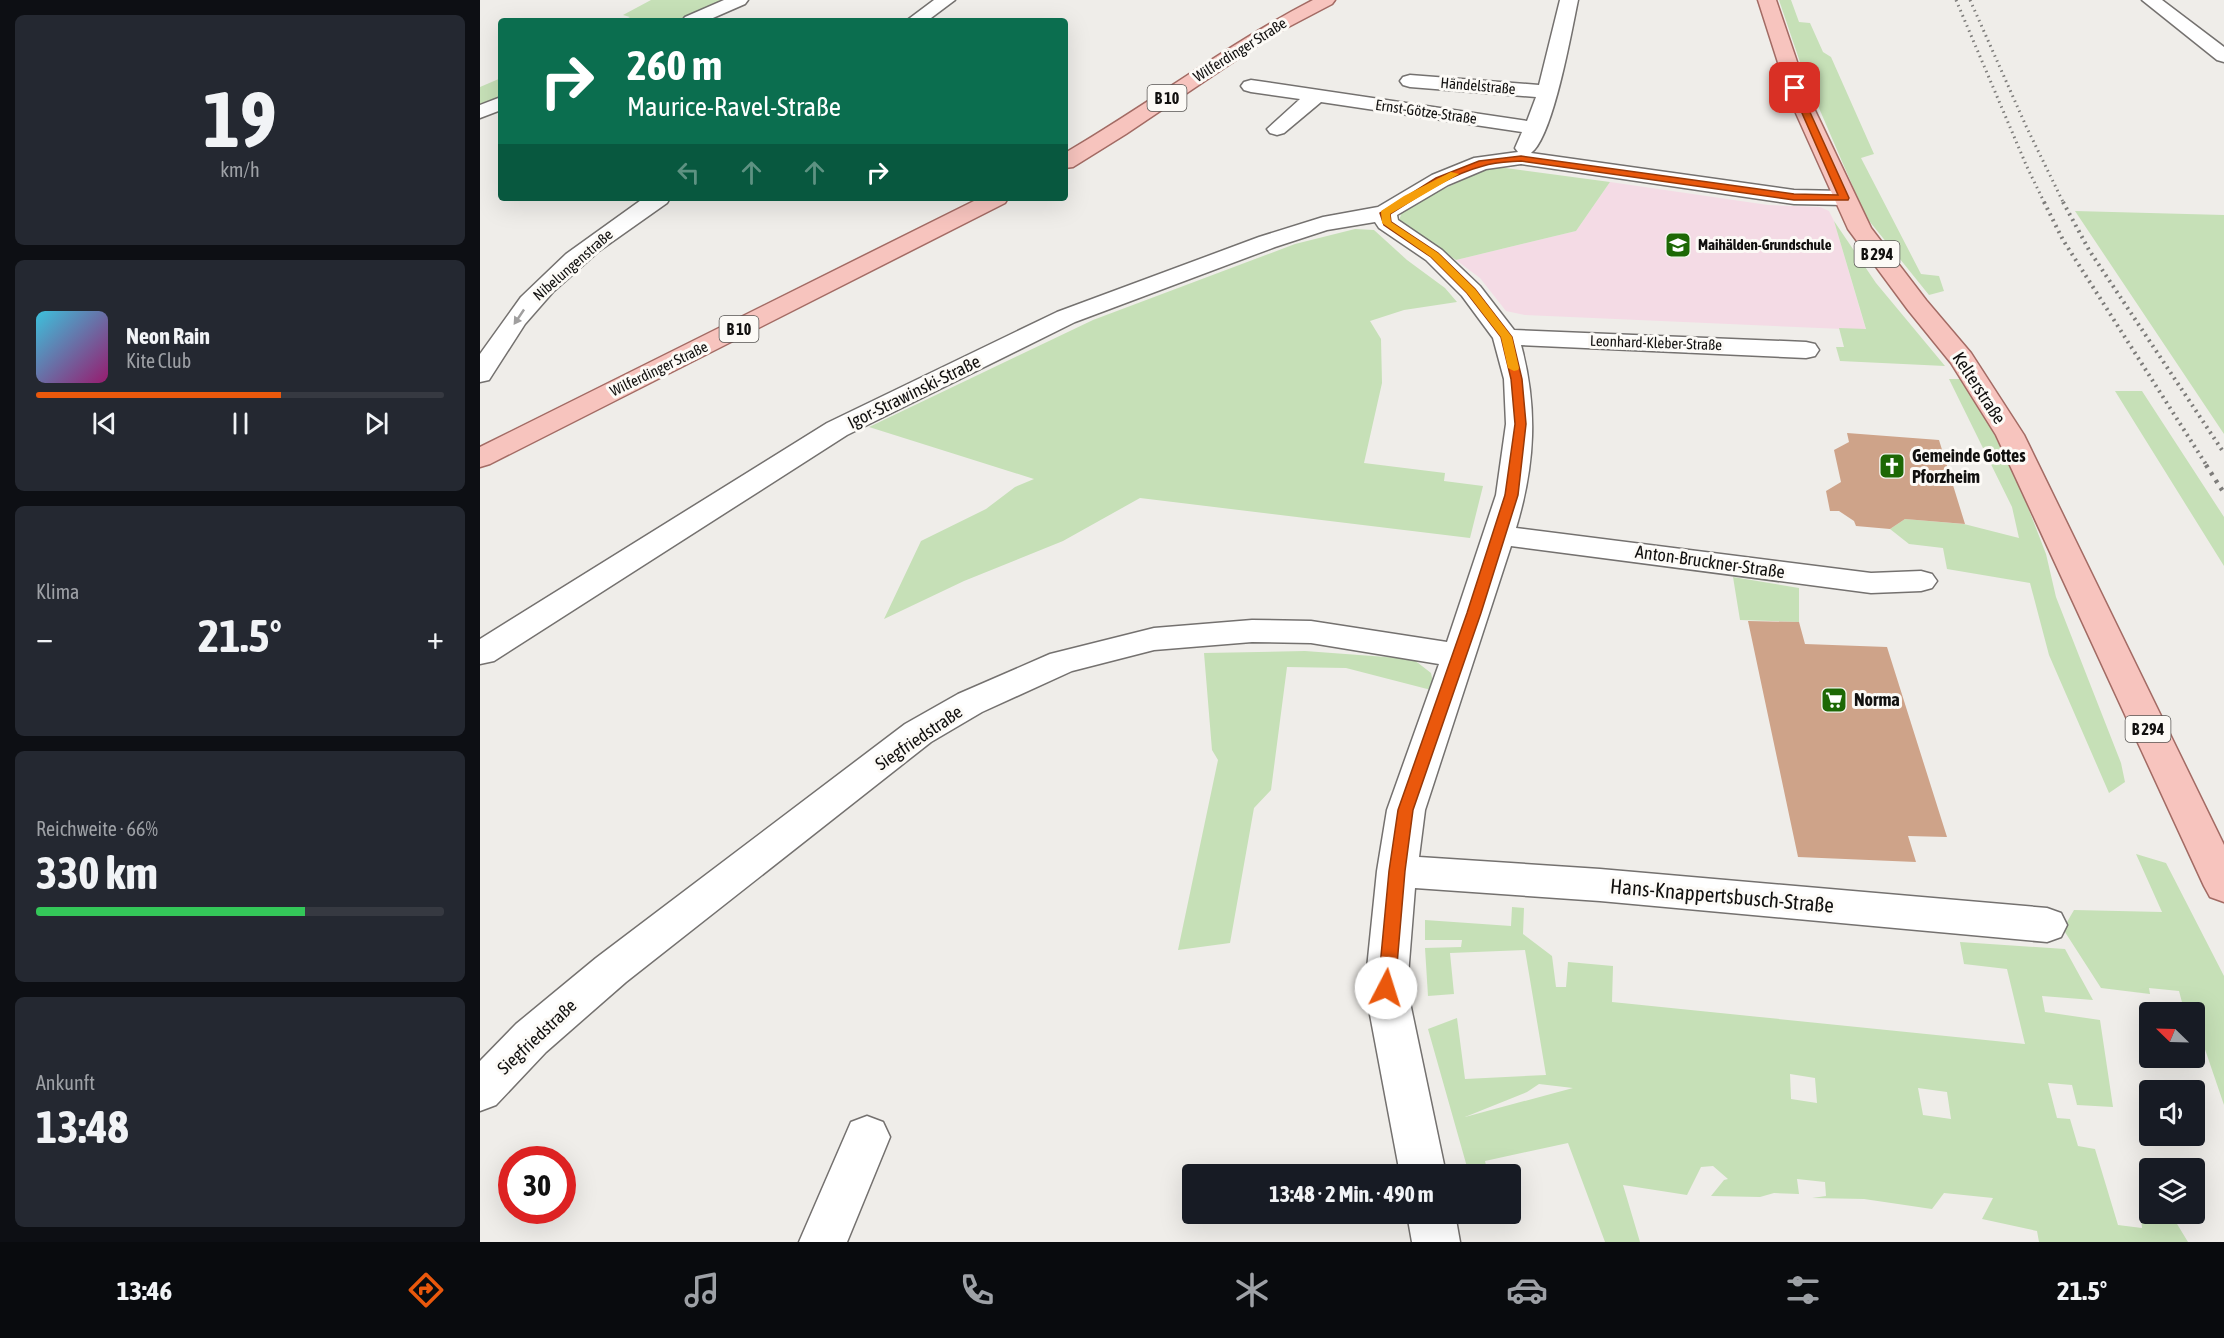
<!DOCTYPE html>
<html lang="de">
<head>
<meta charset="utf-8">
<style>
	:root { --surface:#171b24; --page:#242831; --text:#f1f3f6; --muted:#9ea1a6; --line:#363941; --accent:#ea580c }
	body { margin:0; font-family:"Asap Condensed",sans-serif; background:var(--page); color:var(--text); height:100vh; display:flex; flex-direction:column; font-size:22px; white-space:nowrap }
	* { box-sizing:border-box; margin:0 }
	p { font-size:20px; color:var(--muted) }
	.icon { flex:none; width:33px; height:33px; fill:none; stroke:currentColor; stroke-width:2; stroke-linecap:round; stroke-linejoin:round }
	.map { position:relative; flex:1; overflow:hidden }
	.details { display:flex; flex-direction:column; gap:15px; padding:15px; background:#0d0f14; width:480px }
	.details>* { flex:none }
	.top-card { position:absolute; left:18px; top:18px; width:570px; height:183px; border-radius:6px; box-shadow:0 6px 24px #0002; background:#0b6e4f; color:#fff; overflow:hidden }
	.needle { width:39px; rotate:293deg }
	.controls { position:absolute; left:1659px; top:1002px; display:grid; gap:12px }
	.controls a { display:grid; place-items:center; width:66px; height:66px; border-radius:6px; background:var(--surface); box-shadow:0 6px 24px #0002; font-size:30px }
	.speed { position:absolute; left:18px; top:1146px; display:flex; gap:12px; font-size:30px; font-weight:700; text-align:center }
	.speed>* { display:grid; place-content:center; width:78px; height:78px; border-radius:50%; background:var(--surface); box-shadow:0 6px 24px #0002; line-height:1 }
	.speed .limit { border:9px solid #d22; background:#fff; color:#111 }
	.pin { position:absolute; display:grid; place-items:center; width:51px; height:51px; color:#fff; margin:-26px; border-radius:12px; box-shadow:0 3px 9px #0006 }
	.me { position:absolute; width:66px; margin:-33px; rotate:5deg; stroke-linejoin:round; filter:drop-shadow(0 0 4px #0008) }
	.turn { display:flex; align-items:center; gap:21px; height:126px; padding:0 30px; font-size:27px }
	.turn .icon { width:78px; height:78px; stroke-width:2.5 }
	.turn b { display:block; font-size:42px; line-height:51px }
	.lanes { display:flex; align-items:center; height:57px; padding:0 30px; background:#0003; justify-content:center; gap:30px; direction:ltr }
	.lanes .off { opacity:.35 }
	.big { font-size:45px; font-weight:700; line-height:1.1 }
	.details .card { flex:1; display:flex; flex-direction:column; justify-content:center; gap:9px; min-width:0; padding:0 21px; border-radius:9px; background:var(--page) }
	.details .dial { align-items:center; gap:0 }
	.dial b { font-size:78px; line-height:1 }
	.song { display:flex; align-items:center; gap:18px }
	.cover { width:72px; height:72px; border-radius:9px; background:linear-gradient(135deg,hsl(190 70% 55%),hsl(320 70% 35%)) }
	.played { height:6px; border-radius:3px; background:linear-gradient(90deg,var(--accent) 60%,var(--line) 60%) }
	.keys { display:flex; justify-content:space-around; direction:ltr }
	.heat { display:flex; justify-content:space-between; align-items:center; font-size:33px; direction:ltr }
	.charge { height:9px; border-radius:4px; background:linear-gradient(90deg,#34c759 66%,var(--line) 0) }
	.trip { position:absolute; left:702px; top:1164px; width:339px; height:60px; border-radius:6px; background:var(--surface); box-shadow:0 6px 24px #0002; font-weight:700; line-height:60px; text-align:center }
	.tab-bar { display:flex; height:96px; justify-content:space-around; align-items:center; background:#090b0e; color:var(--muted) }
	.tab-bar .icon { width:42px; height:42px }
	.tab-bar .on { color:var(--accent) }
	.tab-bar b { font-size:27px; color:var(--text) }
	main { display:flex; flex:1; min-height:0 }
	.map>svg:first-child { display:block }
	.education { fill:#f4dbe5 }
	.green { fill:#c6e0b7; fill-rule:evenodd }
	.building { fill:#cea389 }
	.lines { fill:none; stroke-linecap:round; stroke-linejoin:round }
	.minor-casing { stroke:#74716f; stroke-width:3 }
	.major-casing { stroke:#a36b64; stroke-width:3 }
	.minor { fill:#fff; fill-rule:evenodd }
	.major { fill:#f7c4be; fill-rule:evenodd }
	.rail-far2 { stroke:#7d7c7a; stroke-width:3; stroke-dasharray:1.5 4; stroke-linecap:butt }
	.rail-far1 { stroke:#7d7c7a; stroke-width:4; stroke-dasharray:2 4.5; stroke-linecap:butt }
	.rail { stroke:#7d7c7a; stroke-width:4.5; stroke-dasharray:3 6; stroke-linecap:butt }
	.oneway { fill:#a09f9f }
	.route { fill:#ea580c; stroke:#983908; stroke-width:1.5 }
	.slow { fill:#f59e0b }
	.labels { text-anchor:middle; stroke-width:6; stroke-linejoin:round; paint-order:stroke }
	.far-street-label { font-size:15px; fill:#11100f; stroke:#fcfaf6 }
	.far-poi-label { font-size:15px; font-weight:bold; fill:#11100f; stroke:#fcfaf6; text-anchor:start }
	.shield { fill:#fcfaf6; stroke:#585654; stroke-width:1.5 }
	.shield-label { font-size:16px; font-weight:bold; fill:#11100f }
	.street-label { font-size:18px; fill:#11100f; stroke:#fcfaf6 }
	.poi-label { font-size:18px; font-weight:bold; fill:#11100f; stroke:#fcfaf6; text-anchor:start }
	.near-street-label { font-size:21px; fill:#11100f; stroke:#fcfaf6 }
</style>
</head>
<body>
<main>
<section class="details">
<div class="card dial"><b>19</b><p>km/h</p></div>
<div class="card">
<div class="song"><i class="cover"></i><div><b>Neon Rain</b><p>Kite Club</p></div></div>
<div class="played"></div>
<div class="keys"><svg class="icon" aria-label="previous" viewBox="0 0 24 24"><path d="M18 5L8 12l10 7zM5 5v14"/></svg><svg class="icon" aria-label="pause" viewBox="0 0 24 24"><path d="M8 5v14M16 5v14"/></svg><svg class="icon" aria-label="next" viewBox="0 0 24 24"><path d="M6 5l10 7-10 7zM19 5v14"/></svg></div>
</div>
<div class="card"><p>Klima</p>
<div class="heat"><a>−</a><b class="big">21.5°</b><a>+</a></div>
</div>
<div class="card"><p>Reichweite · 66%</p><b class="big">330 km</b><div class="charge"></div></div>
<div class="card"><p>Ankunft</p><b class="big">13:48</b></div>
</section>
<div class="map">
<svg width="1744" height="1242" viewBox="0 0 1744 1242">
	<rect width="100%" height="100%" fill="#efede9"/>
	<!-- education -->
	<path class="education" d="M1130 182 1288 205 1340 207 1349 211 1354 221 1386 330 1045 315 1026 311 1000 278 976 260 1096 231Z"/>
	<!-- green -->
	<path class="green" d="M171 0H249L201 21H143L150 17 143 15Z
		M1299 0H1311L1319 22 1330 23 1343 52 1351 57 1394 154 1381 158 1441 274 1459 276 1464 291 1449 295 1386 217 1323 71Z
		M21 78V97L0 105V87Z
		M1018 167 1130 182 1096 231 976 260 919 221 922 211 932 204 1006 169Z
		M1595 211 1744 215V434Z
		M1354 221 1396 283 1465 366 1360 361 1356 347H1364L1359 328 1386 329Z
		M875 229 894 230 927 260 965 288 977 302 924 310 890 321 901 339 902 383 884 463 965 473 964 481 1003 486 990 538 660 498 583 541 484 581 404 619 441 541 506 509 535 487 554 479 389 427 613 320 815 244Z
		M1469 379H1480L1508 421 1544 497 1566 554 1576 597 1641 763 1645 782 1629 793 1569 655 1550 583 1467 569 1463 548 1429 544 1410 529 1425 519 1484 524 1539 538 1532 507Z
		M1635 391H1662L1744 517V566Z
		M1253 577 1319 588V622L1260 620Z
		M825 651 933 659 951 673 955 691 866 668 807 667 791 790 774 808 750 943 698 950 738 760 732 750 724 653Z
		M1656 854 1686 863 1744 976V1105L1715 1020 1714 1012H1712L1710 1007 1703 1006 1699 991 1669 988 1670 994 1621 988 1583 929 1594 910 1682 912Z
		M1032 907 1044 908 1043 934 1072 956 1076 987H1086L1088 962 1133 966 1132 1002 1545 1044 1527 969 1484 964 1480 942 1585 949 1613 1000 1562 996 1565 1012 1620 1020 1633 1107 1597 1105 1592 1085 1568 1083 1577 1118 1590 1119 1598 1146 1615 1149 1638 1225 1662 1228 1659 1200 1669 1197 1670 1214H1691L1708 1242H1559L1557 1231 1502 1219 1513 1198 1464 1193 1452 1209 1384 1199 1332 1198 1346 1196 1345 1182 1317 1179 1319 1194 1294 1193 1280 1197 1231 1196 1244 1180 1248 1179 1233 1166 1221 1167 1207 1195 1143 1185 1160 1242H1125L1088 1143 1005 1161 1008 1174H989L948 1029 977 1018 985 1079 1066 1075 1045 950 970 953 974 994 948 996 945 948 981 947 982 940H945V920L1031 926ZM1310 1074 1335 1078 1337 1103 1311 1099ZM1059 1084 1093 1088 985 1117 1047 1092ZM1438 1088 1467 1092 1471 1119 1443 1115Z"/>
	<!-- building -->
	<path class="building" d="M1367 433 1459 440 1485 524 1425 519 1410 529 1376 526 1374 521 1359 511H1350L1346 491 1361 482 1354 450 1369 442Z
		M1268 621 1319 622 1325 644 1407 647 1467 837 1428 836 1436 862 1318 857Z"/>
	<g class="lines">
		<!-- minor casing -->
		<g class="minor-casing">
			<path id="minor" d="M244 0H268L265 4 226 21H202L205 17Z
				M454 0H475L447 21H426Z
				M1080 0H1098C1092 29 1073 138 1051 153L1314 190 1364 191 1372 193 1375 198 1372 203 1364 205 1314 204 1041 164 1006 169 968 185 917 215 918 220 962 250 1000 286 1034 330 1326 342 1335 344 1339 350 1335 356 1326 358 1041 345C1058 408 1055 465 1036 528L1391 573 1441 571 1452 574 1457 581 1452 588 1441 591 1391 593 1031 546 945 810 939 857 1120 869 1567 908 1581 913 1587 925 1581 937 1567 942 1120 901 935 888 927 988 966 1174H920L885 988 897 871 907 810 959 664 831 643 772 642 674 650 592 671 502 712 451 742 146 982 66 1052 16 1105 0 1111V1061L36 1024 116 958 425 724 478 694 570 654 674 628 772 620 831 621 967 642 1016 495 1026 424 1024 379 1013 338 982 296 946 260 899 228 895 222 847 230 795 247 595 322 367 435 14 661 0 664V639L347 423 577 312 779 237 843 217 898 207 952 175 994 158 1038 152 1035 148 1042 132 841 102 804 133 797 135 790 133 787 129 820 99 771 92 764 90 761 86 764 82 771 80 1047 121 1056 97 930 87 923 85 920 81 923 77 930 75 1059 85Z
				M1662 0H1682L1744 47V62L1737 60Z
				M21 97V110L0 118V105Z
				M164 198H190L187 203 119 251 73 292 45 324 9 380 0 382V354L41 297 86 254Z
				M387 1116 403 1122 410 1137 367 1242H319L371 1122Z
				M927 1214H975L980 1242H932Z"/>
		</g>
		<!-- major casing -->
		<g class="major-casing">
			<path id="major" d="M833 0H855L852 4 793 35 646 134 593 167 585 168V153C669 104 746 45 833 0Z
				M1278 0H1296L1330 100 1391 228 1446 300 1491 353 1544 435 1744 845V902L1730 897 1724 886 1516 435 1471 363 1428 310 1368 229 1310 100Z
				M500 198H528L525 203 10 464 0 467V447Z"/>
		</g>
		<!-- minor -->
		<use href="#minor" class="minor"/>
		<!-- major -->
		<use href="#major" class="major"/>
		<!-- rail-far2 -->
		<path class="rail-far2" d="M1476 0 1547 167 1565 204
			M1490 0 1546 126 1584 204"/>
		<!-- rail-far1 -->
		<path class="rail-far1" d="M1564 202 1583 240 1727 466
			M1583 202 1609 250 1744 453"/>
		<!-- rail -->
		<path class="rail" d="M1726 465 1744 493"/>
	</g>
	<!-- one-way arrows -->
	<defs><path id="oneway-solid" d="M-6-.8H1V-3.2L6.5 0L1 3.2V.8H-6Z" transform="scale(1.5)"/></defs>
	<use class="oneway" href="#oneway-solid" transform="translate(39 317) rotate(124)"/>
	<!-- route -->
	<path class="route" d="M1315 86 1319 88 1369 198 1368 200H1314L1041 161C1029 162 1015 162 1003 166 969 175 939 196 910 214L911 222 958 253 995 289 1032 337 1042 379 1046 424 1038 495 1001 613 933 810 925 871 915 988 912 993 906 996 900 993 898 988 909 871 918 810 987 613 1025 495 1035 424 1031 379 1021 337 987 293 951 257 904 225 900 213 956 178 999 161 1041 156 1314 194 1358 195 1311 88Z"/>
	<!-- slow -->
	<path class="slow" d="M971 172 979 174 910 214 911 222 958 253 995 289 1032 337 1039 368 1038 370 1034 371 1028 368 1021 337 987 293 951 257 902 223 901 211 924 196Z"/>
	<!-- icons -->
	<defs>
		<g id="school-square" transform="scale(1.35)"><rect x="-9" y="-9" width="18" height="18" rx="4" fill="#1d6805" stroke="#fcfaf6"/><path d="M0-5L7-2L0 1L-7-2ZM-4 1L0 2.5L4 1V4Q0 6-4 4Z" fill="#fff"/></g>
		<g id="church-square" transform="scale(1.35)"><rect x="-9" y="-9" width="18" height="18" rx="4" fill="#1d6805" stroke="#fcfaf6"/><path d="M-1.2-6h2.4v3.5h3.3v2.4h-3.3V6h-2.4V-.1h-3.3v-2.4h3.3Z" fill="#fff"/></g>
		<g id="supermarket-square" transform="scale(1.35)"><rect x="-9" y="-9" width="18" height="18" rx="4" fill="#1d6805" stroke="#fcfaf6"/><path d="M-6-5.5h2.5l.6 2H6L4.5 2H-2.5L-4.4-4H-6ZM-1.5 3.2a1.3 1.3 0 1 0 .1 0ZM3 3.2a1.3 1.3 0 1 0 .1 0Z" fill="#fff"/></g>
	</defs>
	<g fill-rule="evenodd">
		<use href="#school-square" x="1198" y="245"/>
		<use href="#church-square" x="1412" y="466"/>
		<use href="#supermarket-square" x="1354" y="700"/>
	</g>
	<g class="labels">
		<!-- far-street labels -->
		<g class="far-street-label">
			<text transform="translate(760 50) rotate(-32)" y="5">Wilferdinger Straße</text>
			<text transform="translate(998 86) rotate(5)" y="5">Händelstraße</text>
			<text transform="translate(946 112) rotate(8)" y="5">Ernst-Götze-Straße</text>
			<text transform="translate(93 265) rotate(-41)" y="5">Nibelungenstraße</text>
			<text transform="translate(1176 343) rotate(2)" y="5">Leonhard-Kleber-Straße</text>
			<text transform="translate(179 369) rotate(-26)" y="5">Wilferdinger Straße</text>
		</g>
		<!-- far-poi labels -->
		<g class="far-poi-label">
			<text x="1218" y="250">Maihälden-Grundschule</text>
		</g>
		<!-- shield labels -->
		<g class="shield">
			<rect x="667.5" y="85" width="39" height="26" rx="4.5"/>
			<rect x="1374.5" y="241" width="45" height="26" rx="4.5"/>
			<rect x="239.5" y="316" width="39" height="26" rx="4.5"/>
			<rect x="1645.5" y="716" width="45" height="26" rx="4.5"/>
		</g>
		<g class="shield-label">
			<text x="687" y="104">B 10</text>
			<text x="1397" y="260">B 294</text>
			<text x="259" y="335">B 10</text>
			<text x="1668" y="735">B 294</text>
		</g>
		<!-- street labels -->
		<g class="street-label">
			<text transform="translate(1499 388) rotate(57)" y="6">Kelterstraße</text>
			<text transform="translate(434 392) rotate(-26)" y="6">Igor-Strawinski-Straße</text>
			<text transform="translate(1230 562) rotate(8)" y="6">Anton-Bruckner-Straße</text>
			<text transform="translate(439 738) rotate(-34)" y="6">Siegfriedstraße</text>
			<text transform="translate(57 1037) rotate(-43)" y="6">Siegfriedstraße</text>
		</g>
		<!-- poi labels -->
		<g class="poi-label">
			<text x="1432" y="462">Gemeinde Gottes<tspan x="1432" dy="21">Pforzheim</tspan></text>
			<text x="1374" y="706">Norma</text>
		</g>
		<!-- near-street labels -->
		<g class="near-street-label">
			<text transform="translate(1242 896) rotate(5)" y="7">Hans-Knappertsbusch-Straße</text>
		</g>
	</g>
</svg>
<div class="controls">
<a><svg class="needle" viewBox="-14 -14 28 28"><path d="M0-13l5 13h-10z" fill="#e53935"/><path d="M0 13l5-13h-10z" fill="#9ea1a6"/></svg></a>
<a><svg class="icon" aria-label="sound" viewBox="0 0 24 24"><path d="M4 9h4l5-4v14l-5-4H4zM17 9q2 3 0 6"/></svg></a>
<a><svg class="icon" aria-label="layers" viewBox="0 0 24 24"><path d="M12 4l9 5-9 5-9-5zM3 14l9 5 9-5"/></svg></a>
</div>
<div class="speed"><div class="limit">30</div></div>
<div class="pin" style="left:1315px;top:88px;background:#d93025"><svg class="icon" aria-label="arrive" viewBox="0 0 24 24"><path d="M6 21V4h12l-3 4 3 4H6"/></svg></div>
<svg class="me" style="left:906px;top:988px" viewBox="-20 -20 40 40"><circle r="19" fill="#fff"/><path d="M0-13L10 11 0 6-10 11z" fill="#ea580c"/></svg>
<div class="trip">13:48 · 2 Min. · 490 m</div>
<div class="top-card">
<div class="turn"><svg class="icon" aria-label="right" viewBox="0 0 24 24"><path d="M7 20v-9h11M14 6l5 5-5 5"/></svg><div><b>260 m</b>Maurice-Ravel-Straße</div></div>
<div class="lanes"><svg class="icon off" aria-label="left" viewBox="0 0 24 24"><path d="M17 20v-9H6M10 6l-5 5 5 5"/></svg><svg class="icon off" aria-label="ahead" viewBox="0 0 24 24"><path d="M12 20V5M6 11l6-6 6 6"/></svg><svg class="icon off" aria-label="ahead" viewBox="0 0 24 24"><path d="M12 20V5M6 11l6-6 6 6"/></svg><svg class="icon" aria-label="right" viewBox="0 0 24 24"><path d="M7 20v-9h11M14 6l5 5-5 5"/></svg></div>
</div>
</div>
</main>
<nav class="tab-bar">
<b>13:46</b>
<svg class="icon on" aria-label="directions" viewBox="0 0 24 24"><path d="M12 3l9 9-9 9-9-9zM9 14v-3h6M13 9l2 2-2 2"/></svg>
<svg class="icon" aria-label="music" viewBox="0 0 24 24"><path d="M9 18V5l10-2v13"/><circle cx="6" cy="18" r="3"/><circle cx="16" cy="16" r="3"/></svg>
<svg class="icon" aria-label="phone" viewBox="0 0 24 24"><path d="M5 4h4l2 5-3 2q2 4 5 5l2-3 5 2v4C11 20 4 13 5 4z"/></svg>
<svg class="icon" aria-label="climate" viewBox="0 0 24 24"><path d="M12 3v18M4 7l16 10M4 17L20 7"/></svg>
<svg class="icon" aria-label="car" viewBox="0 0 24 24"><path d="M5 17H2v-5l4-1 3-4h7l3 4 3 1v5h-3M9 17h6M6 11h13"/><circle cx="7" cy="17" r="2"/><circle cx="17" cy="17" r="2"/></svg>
<svg class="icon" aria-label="filters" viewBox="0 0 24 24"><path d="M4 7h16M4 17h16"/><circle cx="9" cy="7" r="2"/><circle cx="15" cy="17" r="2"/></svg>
<b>21.5°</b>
</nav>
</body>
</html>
